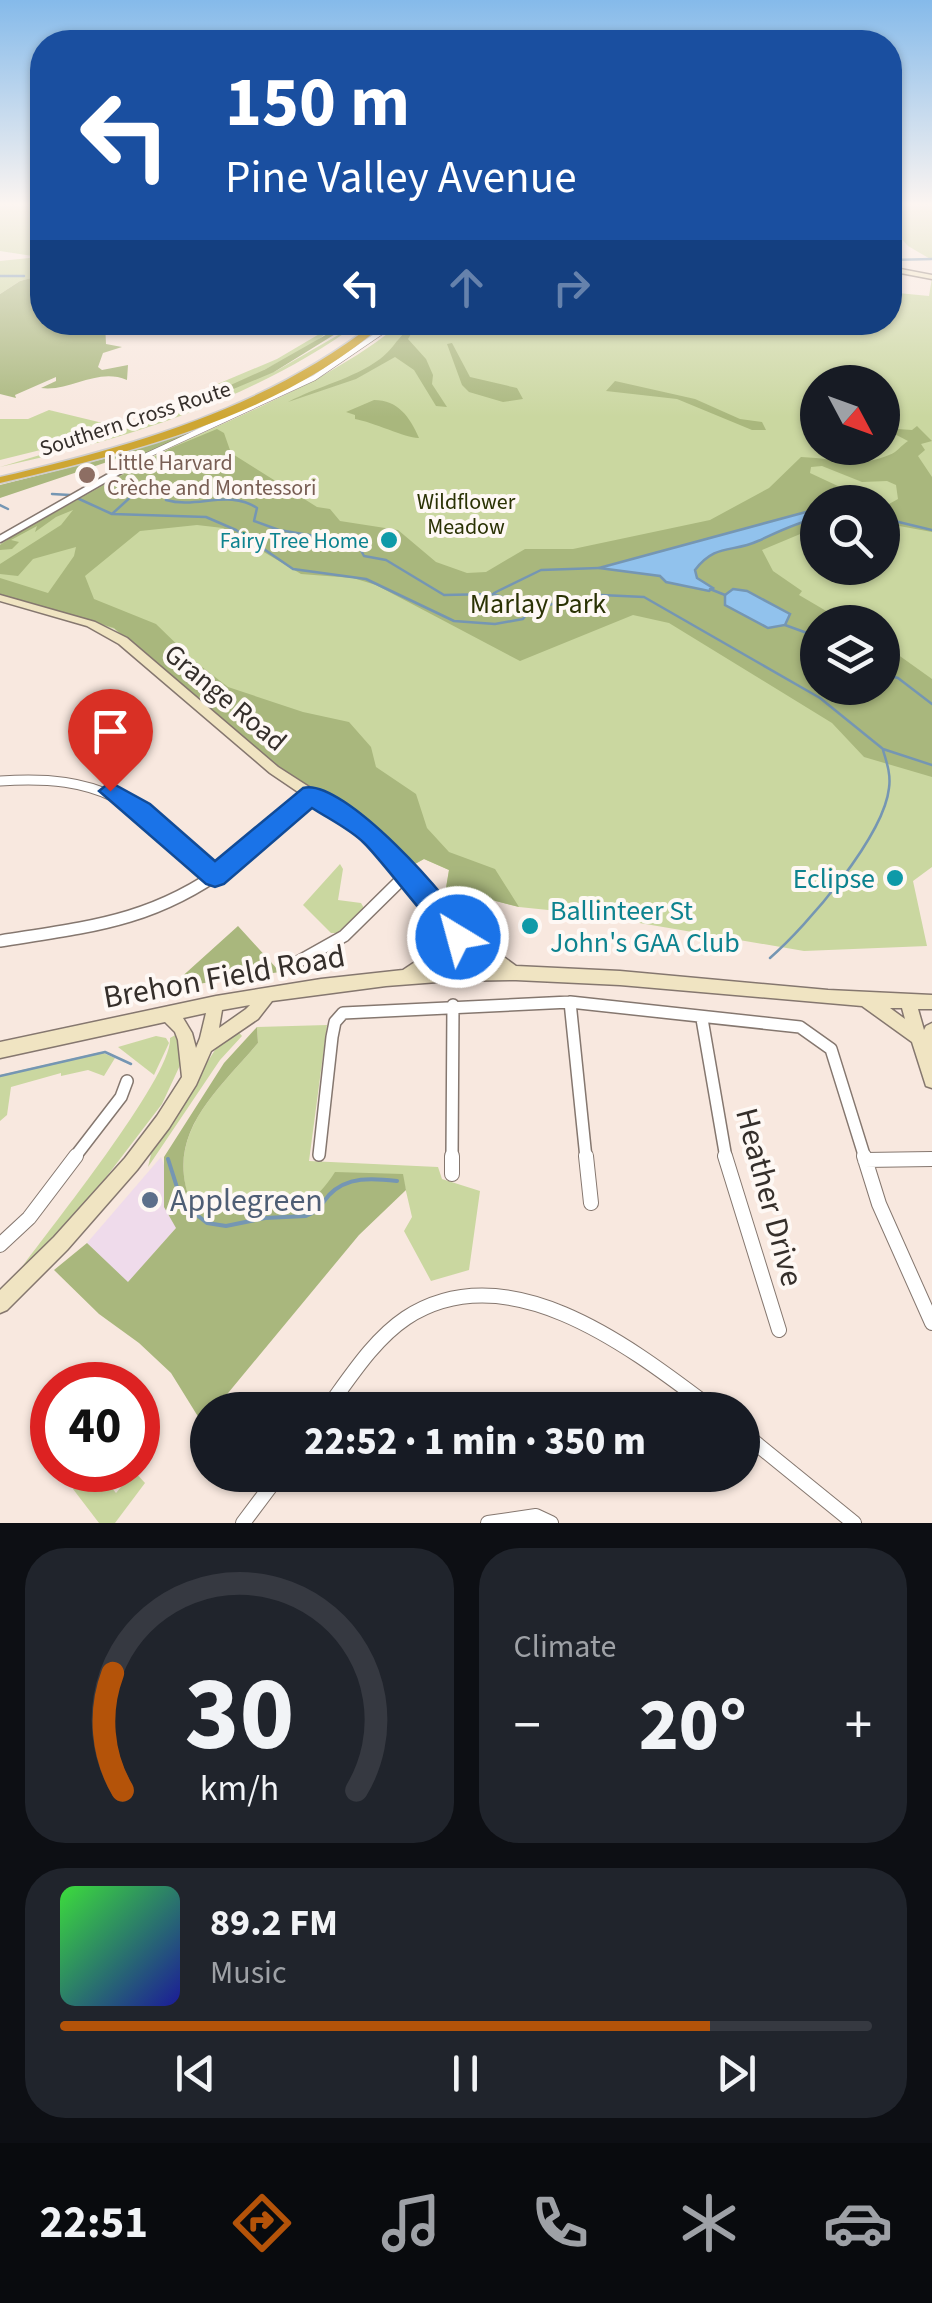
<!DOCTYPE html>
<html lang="en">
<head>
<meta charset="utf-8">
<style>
	:root { --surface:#171b24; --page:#20242c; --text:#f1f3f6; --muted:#9ea1a6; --line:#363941; --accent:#b45309 }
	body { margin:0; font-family:"Source Sans 3",sans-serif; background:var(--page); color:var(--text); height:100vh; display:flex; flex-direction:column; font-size:38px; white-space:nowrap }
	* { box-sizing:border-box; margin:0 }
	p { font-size:32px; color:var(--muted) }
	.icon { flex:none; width:55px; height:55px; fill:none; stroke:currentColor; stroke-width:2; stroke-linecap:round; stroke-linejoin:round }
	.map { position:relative; height:1523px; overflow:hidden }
	.panel { display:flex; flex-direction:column; gap:25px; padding:25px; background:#0d0f14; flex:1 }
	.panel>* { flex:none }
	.guide { position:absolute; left:30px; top:30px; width:872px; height:305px; border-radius:40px; box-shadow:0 2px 8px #0004; background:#1a4fa0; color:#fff; overflow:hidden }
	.needle { width:65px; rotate:131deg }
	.buttons { position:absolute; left:800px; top:365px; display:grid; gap:20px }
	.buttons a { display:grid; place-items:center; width:100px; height:100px; border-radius:50%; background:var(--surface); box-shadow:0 2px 8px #0004; font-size:50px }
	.speed { position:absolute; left:30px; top:1362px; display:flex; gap:20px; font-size:50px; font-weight:700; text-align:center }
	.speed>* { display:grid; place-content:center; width:130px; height:130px; border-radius:50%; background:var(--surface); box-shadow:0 2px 8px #0004; line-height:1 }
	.speed .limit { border:15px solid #d22; background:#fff; color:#111 }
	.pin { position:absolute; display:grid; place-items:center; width:85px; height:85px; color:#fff; margin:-102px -42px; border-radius:50% 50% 50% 0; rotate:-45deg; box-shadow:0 0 10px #0007 }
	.pin .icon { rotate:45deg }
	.me { position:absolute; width:110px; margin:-55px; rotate:323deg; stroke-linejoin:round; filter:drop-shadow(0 0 8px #0008) }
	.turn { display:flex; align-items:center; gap:35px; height:210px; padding:0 30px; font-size:45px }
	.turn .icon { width:130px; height:130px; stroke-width:2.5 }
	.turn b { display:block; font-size:70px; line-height:85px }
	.lanes { display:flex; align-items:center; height:95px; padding:0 30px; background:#0003; justify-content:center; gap:50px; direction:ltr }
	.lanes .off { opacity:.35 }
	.big { font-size:75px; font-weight:800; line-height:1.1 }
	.panel .tile { flex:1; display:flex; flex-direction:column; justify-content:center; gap:15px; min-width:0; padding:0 35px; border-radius:40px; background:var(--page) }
	.panel .dial { align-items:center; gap:0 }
	.dial svg { height:260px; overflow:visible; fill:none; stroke:var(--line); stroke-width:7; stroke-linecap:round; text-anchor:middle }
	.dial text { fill:var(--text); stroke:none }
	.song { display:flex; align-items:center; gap:30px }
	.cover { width:120px; height:120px; border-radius:15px; background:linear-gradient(135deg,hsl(120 70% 55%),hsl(240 70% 35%)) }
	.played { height:10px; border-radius:5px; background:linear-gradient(90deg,var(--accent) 80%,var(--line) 80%) }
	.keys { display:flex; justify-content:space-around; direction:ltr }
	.heat { display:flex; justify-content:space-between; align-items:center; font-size:55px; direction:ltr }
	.panel .tiles { flex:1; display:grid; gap:25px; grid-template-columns:1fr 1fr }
	.tile:last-child { grid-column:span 2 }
	.trip { position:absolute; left:190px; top:1392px; width:570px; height:100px; border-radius:50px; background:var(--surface); box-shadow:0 2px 8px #0004; font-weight:800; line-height:100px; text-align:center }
	.tab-bar { display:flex; height:160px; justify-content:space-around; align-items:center; background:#090b0e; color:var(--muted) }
	.tab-bar .icon { width:70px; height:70px }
	.tab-bar .active { color:var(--accent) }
	.tab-bar b { font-size:45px; color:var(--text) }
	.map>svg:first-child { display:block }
	.commercial { fill:#efdbeb }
	.green { fill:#cad7a0; fill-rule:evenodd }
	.forest { fill:#a9b77d; fill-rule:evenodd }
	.water { fill:#91c2ed; stroke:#7596b3; stroke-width:2.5 }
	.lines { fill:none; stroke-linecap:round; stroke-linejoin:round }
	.stream-far1 { stroke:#7596b3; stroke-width:2.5 }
	.stream { stroke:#7596b3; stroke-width:4 }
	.street-far4-casing { stroke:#85776f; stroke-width:6 }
	.street-far3-casing { stroke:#85776f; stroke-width:9 }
	.street-far2-casing { stroke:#85776f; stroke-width:11 }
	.street-far1-casing { stroke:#85776f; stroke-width:14 }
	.street-casing { stroke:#85776f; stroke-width:16 }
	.secondary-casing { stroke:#85776f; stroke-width:3 }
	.highway-casing { stroke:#cfcdcc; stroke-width:3 }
	.street-far4 { stroke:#fff; stroke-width:5 }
	.street-far3 { stroke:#fff; stroke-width:6 }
	.street-far2 { stroke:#fff; stroke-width:9 }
	.street-far1 { stroke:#fff; stroke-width:11 }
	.street { stroke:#fff; stroke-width:14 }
	.secondary { fill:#f0e4c2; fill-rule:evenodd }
	.highway { fill:#cea633; fill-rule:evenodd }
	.route { fill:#1a73e8; stroke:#114b97; stroke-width:2.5 }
	.education-dot { fill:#8d6e63; stroke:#fef8f4; stroke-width:4 }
	.culture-dot { fill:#0f9aa8; stroke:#fef8f4; stroke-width:4 }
	.service-dot { fill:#5c6f8a; stroke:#fef8f4; stroke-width:4 }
	.labels { text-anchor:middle; stroke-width:8; stroke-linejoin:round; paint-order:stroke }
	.far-street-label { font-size:22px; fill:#352f2b; stroke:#fef8f4 }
	.far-education-label { font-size:22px; fill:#785e54; stroke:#fef8f4; text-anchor:start }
	.far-park-label { font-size:22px; fill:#2a3204; stroke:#fef8f4 }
	.far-culture-label { font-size:22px; fill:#0d838f; stroke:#fef8f4; text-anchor:end }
	.park-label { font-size:28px; fill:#2a3204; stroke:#fef8f4 }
	.street-label { font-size:28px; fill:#352f2b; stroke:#fef8f4 }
	.culture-label { font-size:28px; fill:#0d838f; stroke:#fef8f4; text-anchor:end }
	.near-street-label { font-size:32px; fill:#352f2b; stroke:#fef8f4 }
	.near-service-label { font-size:32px; fill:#4e5e75; stroke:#fef8f4; text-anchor:start }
</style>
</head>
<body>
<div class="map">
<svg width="932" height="1523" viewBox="0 0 932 1523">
	<rect width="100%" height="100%" fill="#f8e8df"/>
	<!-- commercial -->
	<path class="commercial" d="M161 1157 183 1220 128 1283 87 1243Z"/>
	<!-- green -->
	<path class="green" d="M0 204H42V275L20 281 0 294V261L39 257 0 251Z
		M890 204H932V260L908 246 890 226Z
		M890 270 903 273 898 293 929 296 932 278V867L913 881 927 946 804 951 587 914 519 907 446 888 449 870 424 859 415 864 374 831 260 754 114 629 0 594V544C51 511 105 480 160 453 244 412 328 383 401 323L890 322ZM818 382H882V448H818ZM818 502H882V568H818ZM818 622H882V688H818Z
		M338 323 312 345 264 370 274 372 359 323C255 399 125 440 0 467L183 412 182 399 277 359Z
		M49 410 111 425 97 436 0 460V419H28Z
		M340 864 343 869 338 900 361 903 364 908 337 933H331L303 905Z
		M327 1025 309 1161 438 1167 442 1179 480 1191 469 1270 431 1281 404 1231 412 1217 402 1174 320 1195 288 1211 240 1206 210 1210 192 1206C162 1135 217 1092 258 1043L257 1027Z
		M236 1029 242 1036 220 1060 148 1167 152 1150 215 1050Z
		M179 1033 182 1061 162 1104 81 1210 0 1291 22 1267C50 1228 173 1076 170 1038Z
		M156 1036 166 1038 169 1043 154 1075 118 1047Z
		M101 1052 115 1058 104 1076 88 1070 61 1076V1073L11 1087 7 1115 0 1121V1075Z
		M89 1470H97L116 1493 134 1471 145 1483 115 1523H99L73 1489Z"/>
	<!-- forest -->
	<path class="forest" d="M42 275V322L105 323 106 344 122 347 103 353 98 367 102 370 128 365 127 380C97 367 71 392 41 388L56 381V377L15 395 16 398 0 394V294L20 281Z
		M420 322 435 323 414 329 408 339 426 359 433 375 432 384 447 407 436 406 414 370 395 357 356 379 288 402C318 386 353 379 380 359 396 347 400 331 420 322Z
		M337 323H353L274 372 212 398 213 393 264 370 338 328Z
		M452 343 470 377 517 388 523 399 503 402 469 392 462 385 447 344Z
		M615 381 695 399 740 419 762 422 766 430H752L677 399 606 391Z
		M374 400C398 400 410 417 419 438 408 439 373 422 355 419V415L346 412Z
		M218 421 133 459 128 455 0 498V485L115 456Z
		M917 426 932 441 921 444 925 450 918 456 932 477V532L883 523 882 502H818L817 509 600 567 661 576 667 582 697 578 694 570C716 543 732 553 758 541 779 532 795 523 817 518V527L762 550 773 571 802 591 799 595 845 622H818V688H882L883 644 932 679V777L864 757 832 723 669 623 633 615 520 661 376 585 353 578 301 574 223 528 197 525 140 531 85 576 94 599 156 624 193 660 228 687 303 712 349 722 371 747 376 767 416 794 427 828 449 852 495 869 519 907 446 888 449 870 424 859 415 864 374 831 260 754 114 628 0 594V578L48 593 74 556 76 547 33 559 18 576 0 574V564L61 525 73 510 56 517 35 532 37 526 11 540 19 542 12 549 0 550V545L16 534 171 448 217 429 224 433 231 453 317 507 330 509 340 521 398 530 436 562 467 573 486 572 525 549H573L710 520 769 488 801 457C835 458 857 469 889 455 898 452 900 446 908 441L883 428 912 430ZM822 466 862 482 887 481 896 485 898 499 889 504 855 494 810 473 811 467ZM747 591 789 614 768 628 725 605Z
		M238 926 280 972 177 987V981Z
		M257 1027 258 1043C217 1092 162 1135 192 1205 209 1210 222 1207 239 1206 288 1205 303 1221 335 1172L403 1174 406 1190 359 1235 214 1410H208L202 1423 171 1373 139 1343 99 1314 54 1270 87 1243 128 1282 176 1228 164 1207V1157L224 1063Z"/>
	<!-- water -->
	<path class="water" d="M817 509V518C795 523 778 532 758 541 732 553 716 543 695 570L697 578 713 588 709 591 666 582 660 576 599 568Z
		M733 589 747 591 790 614 785 625 768 628 725 605V595Z"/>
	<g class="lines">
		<!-- stream-far1 -->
		<path class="stream-far1" d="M890 260 932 259
			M0 276H24
			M52 494 70 495
			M77 498 112 514 135 493 162 485 170 490 166 500C197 509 229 489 257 508L254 521 279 530 357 543 364 556 386 560 444 595 493 594 532 608 601 595 644 597 820 698 883 749 932 765
			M0 505 8 509
			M113 514 206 517 236 530 293 569 366 579 454 621 495 624 523 619 531 608
			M882 518 932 530
			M710 589 725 595
			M494 593 541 570 599 568
			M785 625 818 637
			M882 674 898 678 932 704
			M770 958C807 926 884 836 889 788 891 775 887 763 883 750
			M0 1076 105 1052 131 1064"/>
		<!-- stream -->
		<path class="stream" d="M168 1159 182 1203 207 1223 226 1226 265 1218 306 1216C318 1211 321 1205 329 1195 347 1176 373 1178 397 1181"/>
		<!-- street-far4 casing -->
		<g class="street-far4-casing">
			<path id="street-far4" d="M137 460 314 378 396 322"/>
		</g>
		<!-- street-far3 casing -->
		<g class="street-far3-casing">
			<path id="street-far3" d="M0 539 142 458"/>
		</g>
		<!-- street-far2 casing -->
		<g class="street-far2-casing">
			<path id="street-far2" d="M0 781C102 774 135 802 207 869
				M224 869 311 795"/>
		</g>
		<!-- street-far1 casing -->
		<g class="street-far1-casing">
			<path id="street-far1" d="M204 867 215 877
				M0 941C88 927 152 922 227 867
				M287 968 344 936 406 875
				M570 1002 586 1158
				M702 1019 726 1158
				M319 1155 332 1037 335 1022 343 1013 570 1002 800 1027 831 1049 865 1158
				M74 1158 121 1097 127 1081
				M452 1158 453 1005"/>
		</g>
		<!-- street casing -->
		<g class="street-casing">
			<path id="street" d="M586 1156 591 1203
				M725 1156 779 1330
				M864 1156 879 1204 932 1323
				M865 1160 932 1159
				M452 1174V1156
				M0 1245 29 1218 76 1156
				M326 1410C349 1379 373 1340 406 1318 509 1251 633 1349 714 1410
				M742 1432 854 1523
				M243 1523 279 1475
				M488 1523 536 1516 551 1523"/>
		</g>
		<!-- secondary casing -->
		<g class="secondary-casing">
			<path id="secondary" d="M890 267 932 275V279L890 271Z
				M0 595 95 622 127 638 278 767 376 830 460 925 516 966 620 971 828 990 932 995V1009H918L924 1030 926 1026 932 1023V1088L926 1086 912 1042 862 1006 620 985 516 980 451 981 386 986 272 1001 258 1019 211 1051 196 1085 169 1128 137 1170 67 1250 7 1310 0 1313V1290L54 1237 125 1158 157 1116 182 1077 178 1040 175 1032 165 1022 0 1058V1042L216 996 321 979 403 970 433 950 446 929 366 838 270 773 119 644 87 626 0 601ZM452 944 453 967 431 968 443 960ZM468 948 493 966 469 967ZM250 1005 246 1009 219 1028 222 1010ZM890 1008H902L905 1019ZM206 1013 200 1038 196 1048 192 1033 183 1018Z"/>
		</g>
		<!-- highway casing -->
		<g class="highway-casing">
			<path id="highway" d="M376 322H386C280 416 134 452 0 483V477C136 445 264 409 376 322Z"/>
		</g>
		<!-- street-far4 -->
		<use href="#street-far4" class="street-far4"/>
		<!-- street-far3 -->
		<use href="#street-far3" class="street-far3"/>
		<!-- street-far2 -->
		<use href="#street-far2" class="street-far2"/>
		<!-- street-far1 -->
		<use href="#street-far1" class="street-far1"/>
		<!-- street -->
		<use href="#street" class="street"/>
		<!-- secondary -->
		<use href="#secondary" class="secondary"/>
		<!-- highway -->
		<use href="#highway" class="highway"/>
	</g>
	<!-- sky -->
	<linearGradient id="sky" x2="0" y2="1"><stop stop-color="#85baea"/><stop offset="0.49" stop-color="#fcf5f1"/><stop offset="1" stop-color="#fcf5f1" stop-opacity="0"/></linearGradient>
	<rect width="932" height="417" fill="url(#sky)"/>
	<!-- route -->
	<path class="route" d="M110 782 150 804 215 861 303 788C342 776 455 902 472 937L468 945 458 949C444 944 383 861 364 843 350 829 329 819 312 808L224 884 215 887 206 884 99 791Z"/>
	<!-- markers -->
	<circle class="education-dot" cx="87" cy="475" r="10"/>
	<g class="culture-dot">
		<circle cx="389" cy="540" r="10"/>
		<circle cx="895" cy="878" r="10"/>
		<circle cx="530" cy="926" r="10"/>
	</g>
	<circle class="service-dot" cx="150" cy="1200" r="10"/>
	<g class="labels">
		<!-- far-street labels -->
		<g class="far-street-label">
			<text transform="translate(135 418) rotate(-18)" y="8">Southern Cross Route</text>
		</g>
		<!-- far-education labels -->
		<g class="far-education-label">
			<text x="107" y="470">Little Harvard<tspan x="107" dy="25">Crèche and Montessori</tspan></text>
		</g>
		<!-- far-park labels -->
		<g class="far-park-label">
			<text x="466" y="509">Wildflower<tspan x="466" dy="25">Meadow</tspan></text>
		</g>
		<!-- far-culture labels -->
		<g class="far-culture-label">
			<text x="369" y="548">Fairy Tree Home</text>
		</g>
		<!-- park labels -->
		<g class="park-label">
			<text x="538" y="613">Marlay Park</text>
		</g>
		<!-- street labels -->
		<g class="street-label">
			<text transform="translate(226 697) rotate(40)" y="10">Grange Road</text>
		</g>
		<!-- culture labels -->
		<g class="culture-label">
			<text x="875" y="888">Eclipse</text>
			<text x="550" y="920" text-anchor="start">Ballinteer St<tspan x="550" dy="32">John's GAA Club</tspan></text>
		</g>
		<!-- near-street labels -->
		<g class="near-street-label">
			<text transform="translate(224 976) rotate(-10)" y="11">Brehon Field Road</text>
			<text transform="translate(770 1197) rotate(75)" y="11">Heather Drive</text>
		</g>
		<!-- near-service labels -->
		<g class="near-service-label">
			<text x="170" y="1211">Applegreen</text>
		</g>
	</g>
</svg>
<div class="buttons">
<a><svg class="needle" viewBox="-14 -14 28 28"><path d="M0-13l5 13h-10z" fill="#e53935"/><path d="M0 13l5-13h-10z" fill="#9ea1a6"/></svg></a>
<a><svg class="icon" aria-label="search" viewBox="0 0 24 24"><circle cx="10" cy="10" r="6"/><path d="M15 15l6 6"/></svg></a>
<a><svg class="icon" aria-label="layers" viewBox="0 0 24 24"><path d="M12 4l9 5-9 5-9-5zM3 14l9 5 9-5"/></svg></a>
</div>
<div class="speed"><div class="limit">40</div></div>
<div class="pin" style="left:110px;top:791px;background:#d93025"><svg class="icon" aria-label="arrive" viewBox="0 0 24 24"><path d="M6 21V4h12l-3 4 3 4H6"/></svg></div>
<svg class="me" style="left:458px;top:937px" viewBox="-20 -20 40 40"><circle r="17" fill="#1a73e8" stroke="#fff" stroke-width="3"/><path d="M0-11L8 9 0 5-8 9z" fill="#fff"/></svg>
<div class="trip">22:52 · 1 min · 350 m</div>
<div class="guide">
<div class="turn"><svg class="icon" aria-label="left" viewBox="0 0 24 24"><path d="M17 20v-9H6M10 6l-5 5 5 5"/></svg><div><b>150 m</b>Pine Valley Avenue</div></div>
<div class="lanes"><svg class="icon" aria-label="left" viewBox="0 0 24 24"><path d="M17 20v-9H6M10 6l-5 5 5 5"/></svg><svg class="icon off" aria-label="ahead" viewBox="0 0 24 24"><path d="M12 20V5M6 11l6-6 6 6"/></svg><svg class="icon off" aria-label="right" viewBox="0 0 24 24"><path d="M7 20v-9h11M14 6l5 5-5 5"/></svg></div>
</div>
</div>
<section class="panel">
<div class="tiles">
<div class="tile dial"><svg viewBox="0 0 100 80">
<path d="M14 69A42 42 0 1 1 86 69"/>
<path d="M14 69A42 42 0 0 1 11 33" stroke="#b45309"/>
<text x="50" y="56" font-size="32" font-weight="700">30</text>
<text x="50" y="72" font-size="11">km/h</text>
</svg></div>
<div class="tile"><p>Climate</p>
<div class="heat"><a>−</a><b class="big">20°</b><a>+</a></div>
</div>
<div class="tile">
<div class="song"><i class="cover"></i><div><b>89.2 FM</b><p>Music</p></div></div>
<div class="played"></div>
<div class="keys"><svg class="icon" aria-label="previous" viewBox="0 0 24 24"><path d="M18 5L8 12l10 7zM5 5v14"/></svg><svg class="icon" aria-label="pause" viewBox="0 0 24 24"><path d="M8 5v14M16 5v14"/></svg><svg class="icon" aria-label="next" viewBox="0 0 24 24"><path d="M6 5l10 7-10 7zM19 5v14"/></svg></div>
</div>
</div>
</section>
<nav class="tab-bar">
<b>22:51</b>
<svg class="icon active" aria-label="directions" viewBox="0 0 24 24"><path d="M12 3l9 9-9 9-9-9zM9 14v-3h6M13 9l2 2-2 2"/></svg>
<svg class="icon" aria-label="music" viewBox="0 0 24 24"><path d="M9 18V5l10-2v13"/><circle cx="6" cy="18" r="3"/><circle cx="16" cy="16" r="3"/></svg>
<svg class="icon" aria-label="phone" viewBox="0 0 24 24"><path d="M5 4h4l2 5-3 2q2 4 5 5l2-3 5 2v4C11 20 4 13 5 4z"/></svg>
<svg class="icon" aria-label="climate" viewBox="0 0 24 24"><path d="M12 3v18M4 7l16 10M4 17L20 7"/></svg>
<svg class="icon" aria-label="car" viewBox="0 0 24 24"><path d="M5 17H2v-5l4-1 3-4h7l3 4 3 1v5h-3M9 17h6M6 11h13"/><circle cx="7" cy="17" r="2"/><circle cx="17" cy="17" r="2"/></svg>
</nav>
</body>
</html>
